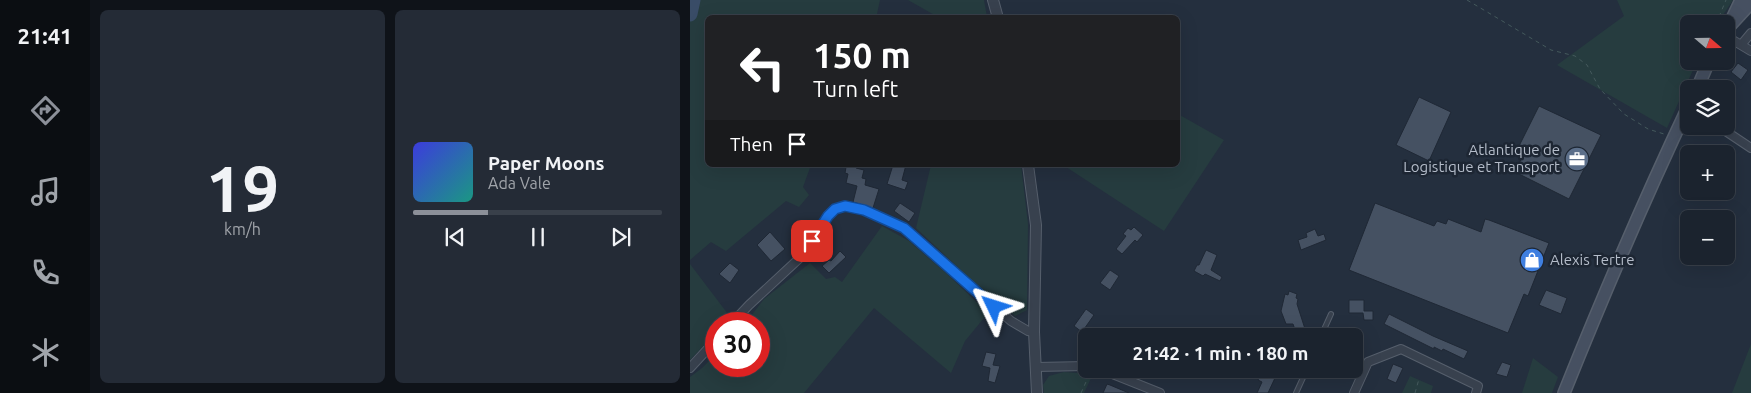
<!DOCTYPE html>
<html lang="en">
<head>
<meta charset="utf-8">
<style>
	:root { --surface:#1b232e; --page:#242b36; --text:#f1f3f6; --muted:#a0a4aa; --line:#39404a; --accent:#8c9099 }
	body { margin:0; font-family:Ubuntu,sans-serif; background:var(--page); color:var(--text); height:100vh; display:flex; flex-direction:column; font-size:19px; white-space:nowrap }
	* { box-sizing:border-box; margin:0 }
	p { font-size:16px; color:var(--muted) }
	.icon { flex:none; width:28px; height:28px; fill:none; stroke:currentColor; stroke-width:2; stroke-linecap:round; stroke-linejoin:round }
	.map { position:relative; flex:1; overflow:hidden }
	.panel { display:flex; flex-direction:column; gap:10px; padding:10px; background:#0f1319; width:600px }
	.panel>* { flex:none }
	.hud { position:absolute; left:15px; top:15px; width:475px; height:152px; border-radius:8px; box-shadow:0 5px 20px #0002,0 0 0 1px var(--line); background:#202124; color:#fff; overflow:hidden }
	.needle { width:32px; rotate:110deg }
	.buttons { position:absolute; left:990px; top:15px; display:grid; gap:10px }
	.buttons a { display:grid; place-items:center; width:55px; height:55px; border-radius:8px; background:var(--surface); box-shadow:0 5px 20px #0002,0 0 0 1px var(--line); font-size:25px }
	.speed { position:absolute; left:15px; top:312px; display:flex; gap:10px; font-size:25px; font-weight:700; text-align:center }
	.speed>* { display:grid; place-content:center; width:65px; height:65px; border-radius:50%; background:var(--surface); box-shadow:0 5px 20px #0002,0 0 0 1px var(--line); line-height:1 }
	.speed .limit { border:8px solid #d22; background:#fff; color:#111 }
	.pin { position:absolute; display:grid; place-items:center; width:42px; height:42px; color:#fff; margin:-21px; border-radius:10px; box-shadow:0 2px 8px #0006 }
	.me { position:absolute; width:55px; margin:-28px; rotate:311deg; stroke-linejoin:round; filter:drop-shadow(0 0 4px #0008) }
	.turn { display:flex; align-items:center; gap:18px; height:105px; padding:0 25px; font-size:22px }
	.turn .icon { width:65px; height:65px; stroke-width:2.5 }
	.turn b { display:block; font-size:35px; line-height:42px }
	.then { display:flex; align-items:center; height:48px; padding:0 25px; background:#0003; gap:10px; font-size:19px }
	.panel .tile { flex:1; display:flex; flex-direction:column; justify-content:center; gap:8px; min-width:0; padding:0 18px; border-radius:8px; background:var(--page) }
	.panel .dial { align-items:center; gap:0 }
	.dial b { font-size:65px; line-height:1 }
	.song { display:flex; align-items:center; gap:15px }
	.cover { width:60px; height:60px; border-radius:8px; background:linear-gradient(135deg,hsl(240 70% 55%),hsl(170 70% 35%)) }
	.played { height:5px; border-radius:2px; background:linear-gradient(90deg,var(--accent) 30%,var(--line) 30%) }
	.keys { display:flex; justify-content:space-around; direction:ltr }
	.panel .tiles { flex:1; display:grid; gap:10px; grid-template-columns:repeat(2,1fr) }
	.trip { position:absolute; left:388px; top:328px; width:285px; height:50px; border-radius:8px; background:var(--surface); box-shadow:0 5px 20px #0002,0 0 0 1px var(--line); font-weight:600; line-height:50px; text-align:center }
	main { display:flex; flex:1; min-height:0 }
	.dock { display:flex; flex-direction:column; width:90px; justify-content:space-around; align-items:center; background:#0b0e12; color:var(--muted) }
	.dock .icon { width:35px; height:35px }
	.dock .selected { color:var(--accent) }
	.dock b { font-size:22px; color:var(--text) }
	.map>svg:first-child { display:block }
	.green { fill:#263c3f }
	.lines { fill:none; stroke-linecap:round; stroke-linejoin:round }
	.river { stroke:#394c67; stroke-width:15 }
	.building { fill:#455162; stroke:#1f2835 }
	.service-casing { stroke:#565f6c; stroke-width:6 }
	.minor-casing { stroke:#565f6c; stroke-width:10 }
	.tertiary-casing { stroke:#565f6c; stroke-width:12 }
	.secondary-casing { stroke:#565f6c; stroke-width:14 }
	.path { stroke:#44595c; stroke-width:1; stroke-dasharray:4 4; stroke-linecap:butt }
	.service { stroke:#38414e; stroke-width:4 }
	.minor { stroke:#38414e; stroke-width:8 }
	.tertiary { stroke:#38414e; stroke-width:10 }
	.secondary { stroke:#465061; stroke-width:11 }
	.route-casing { stroke:#114b97; stroke-width:12 }
	.route { stroke:#1a73e8; stroke-width:9 }
	.labels { text-anchor:middle; stroke-width:5; stroke-linejoin:round; paint-order:stroke }
	.poi-label { font-size:15px; fill:#b4bcc9; stroke:#1d2633; text-anchor:end }
</style>
</head>
<body>
<main>
<nav class="dock">
<b>21:41</b>
<svg class="icon selected" aria-label="directions" viewBox="0 0 24 24"><path d="M12 3l9 9-9 9-9-9zM9 14v-3h6M13 9l2 2-2 2"/></svg>
<svg class="icon" aria-label="music" viewBox="0 0 24 24"><path d="M9 18V5l10-2v13"/><circle cx="6" cy="18" r="3"/><circle cx="16" cy="16" r="3"/></svg>
<svg class="icon" aria-label="phone" viewBox="0 0 24 24"><path d="M5 4h4l2 5-3 2q2 4 5 5l2-3 5 2v4C11 20 4 13 5 4z"/></svg>
<svg class="icon" aria-label="climate" viewBox="0 0 24 24"><path d="M12 3v18M4 7l16 10M4 17L20 7"/></svg>
</nav>
<section class="panel">
<div class="tiles">
<div class="tile dial"><b>19</b><p>km/h</p></div>
<div class="tile">
<div class="song"><i class="cover"></i><div><b>Paper Moons</b><p>Ada Vale</p></div></div>
<div class="played"></div>
<div class="keys"><svg class="icon" aria-label="previous" viewBox="0 0 24 24"><path d="M18 5L8 12l10 7zM5 5v14"/></svg><svg class="icon" aria-label="pause" viewBox="0 0 24 24"><path d="M8 5v14M16 5v14"/></svg><svg class="icon" aria-label="next" viewBox="0 0 24 24"><path d="M6 5l10 7-10 7zM19 5v14"/></svg></div>
</div>
</div>
</section>
<div class="map">
<svg width="1061" height="393" viewBox="0 0 1061 393">
	<rect width="100%" height="100%" fill="#242f3e"/>
	<!-- green -->
	<path class="green" d="M0 0H190L187 14 191 17 18 18V165H121L113 187 119 195 109 207 96 201 36 251 21 242 0 260Z
		M218 0H294L297 17H248Z
		M927 0H1043L1027 24H999V61H1007L977 128 867 65 934 16Z
		M488 114 534 140 474 231 373 165H488Z
		M241 165H331L338 224 337 310 325 316 292 290 226 228Z
		M192 226 219 241 256 273 298 313 275 341 261 373 184 308 114 393H0V377L12 368 26 354V366H69V324H55L74 299 120 263 136 279 145 277 152 282Z
		M0 264 41 318 35 324H26V333L0 360Z
		M1061 344V393H1042Z
		M843 358 868 377 862 393H832Z
		M374 372 403 374 394 393H354L353 385 359 376Z
		M720 376 743 386 741 393H712Z"/>
	<g class="lines">
		<!-- river -->
		<path class="river" d="M0 14 3 0"/>
	</g>
	<!-- building -->
	<path class="building" d="M1048 63 1058 70 1051 80 1041 72Z
		M729 97 761 112 739 161 706 145Z
		M849 106 911 135 879 199 825 172 835 151 828 148Z
		M159 165H167L166 168 174 170 172 178 176 179 175 185 189 189 183 208 163 202 167 186 156 183 158 174 155 173 156 167H159Z
		M203 165H216L212 180 218 182 215 190 197 184Z
		M210 203 225 213 219 222 204 211Z
		M685 203 744 226 747 221 756 224 758 219 791 232 795 219 799 220 859 243 838 296 834 294 818 333 659 270Z
		M444 227 453 235 447 242 445 240 432 254 426 249 436 236 433 234 438 228 441 230Z
		M625 229 628 236 634 234 636 240 611 250 608 240 617 237 616 233Z
		M80 232 95 249 81 261 67 245Z
		M516 250 527 255 521 270 532 277 530 281 515 274 513 276 504 271 507 265H509Z
		M150 251 156 257 139 273 132 266 139 260 141 261Z
		M40 263 49 270 40 283 29 274Z
		M420 270 429 276 420 290 410 283Z
		M856 290 877 298 871 314 849 305Z
		M599 291 607 294 606 298 608 299 607 304 616 332 607 335 603 324H596L591 311 595 294 598 295Z
		M659 300H674V311H683V320H674L673 313H659Z
		M396 309 404 315 392 332 384 326Z
		M699 314 743 336 778 351 774 359 753 349 752 351 744 347V349L694 324Z
		M296 352 306 354 303 365 310 366 305 383 298 381 300 368 292 366Z
		M812 362 821 365 817 377 806 374Z
		M703 364 713 368 706 383 697 379Z
		M572 371 585 378 578 393H567L572 382 568 380Z
		M417 384 420 385 439 393H413Z"/>
	<g class="lines">
		<!-- service casing -->
		<g class="service-casing">
			<path id="service" d="M631 336 641 314
				M606 393 617 369"/>
		</g>
		<!-- minor casing -->
		<g class="minor-casing">
			<path id="minor" d="M1036 36 1061 51
				M1051 45 1061 33
				M1028 126 1061 148
				M41 324 59 305 114 254 138 215 145 209 155 206 174 210 214 228 321 321 338 331 344 332
				M346 367 396 366
				M0 368 26 340
				M410 369 470 393
				M664 393 678 362 711 349 788 386 786 393"/>
		</g>
		<!-- tertiary casing -->
		<g class="tertiary-casing">
			<path id="tertiary" d="M303 0 308 18
				M338 165 346 225 344 332 347 393"/>
		</g>
		<!-- secondary casing -->
		<g class="secondary-casing">
			<path id="secondary" d="M1041 21 1051 0
				M1036 30 1061 3
				M1007 89 1019 61
				M874 393C913 296 954 200 999 105"/>
		</g>
		<!-- path -->
		<path class="path" d="M777 0 861 50 885 56 897 65 910 89 934 114 958 129 974 134
			M1026 24 1036 0
			M391 393 400 373
			M725 393 729 379"/>
		<!-- service -->
		<use href="#service" class="service"/>
		<!-- minor -->
		<use href="#minor" class="minor"/>
		<!-- tertiary -->
		<use href="#tertiary" class="tertiary"/>
		<!-- secondary -->
		<use href="#secondary" class="secondary"/>
	</g>
	<g class="lines">
		<!-- route casing -->
		<g class="route-casing">
			<path id="route" d="M122 241 138 216 145 209 155 206 174 210 214 228 304 307"/>
		</g>
		<!-- route -->
		<use href="#route" class="route"/>
	</g>
	<!-- icons -->
	<defs>
		<g id="office-disc" transform="scale(1.25)"><circle r="9.5" fill="#5c6f8a" stroke="#1d2633"/><path d="M-6-3h4V-5.5h4V-3h4V5H-6ZM-1-4.5V-3h2v-1.5ZM-6 0V1H6V0Z" fill="#fff"/></g>
		<g id="shop-disc" transform="scale(1.25)"><circle r="9.5" fill="#3f7fe0" stroke="#1d2633"/><path d="M-5-2.5h2.3a2.7 3.5 0 0 1 5.4 0H5L5.5 6h-11ZM-1.5-2.5h3a1.5 2.3 0 0 0-3 0Z" fill="#fff"/></g>
	</defs>
	<g fill-rule="evenodd">
		<use href="#office-disc" x="887" y="159"/>
		<use href="#shop-disc" x="842" y="260"/>
	</g>
	<g class="labels">
		<!-- poi labels -->
		<g class="poi-label">
			<text x="870" y="155">Atlantique de<tspan x="870" dy="17">Logistique et Transport</tspan></text>
			<text x="860" y="265" text-anchor="start">Alexis Tertre</text>
		</g>
	</g>
</svg>
<div class="buttons">
<a><svg class="needle" viewBox="-14 -14 28 28"><path d="M0-13l5 13h-10z" fill="#e53935"/><path d="M0 13l5-13h-10z" fill="#a0a4aa"/></svg></a>
<a><svg class="icon" aria-label="layers" viewBox="0 0 24 24"><path d="M12 4l9 5-9 5-9-5zM3 14l9 5 9-5"/></svg></a>
<a>+</a>
<a>−</a>
</div>
<div class="speed"><div class="limit">30</div></div>
<div class="pin" style="left:122px;top:241px;background:#d93025"><svg class="icon" aria-label="arrive" viewBox="0 0 24 24"><path d="M6 21V4h12l-3 4 3 4H6"/></svg></div>
<svg class="me" style="left:304px;top:307px" viewBox="-20 -20 40 40"><path d="M0-17L14 15 0 8-14 15z" fill="#1a73e8" stroke="#fff" stroke-width="4"/></svg>
<div class="trip">21:42 · 1 min · 180 m</div>
<div class="hud">
<div class="turn"><svg class="icon" aria-label="left" viewBox="0 0 24 24"><path d="M17 20v-9H6M10 6l-5 5 5 5"/></svg><div><b>150 m</b>Turn left</div></div>
<div class="then">Then<svg class="icon" aria-label="arrive" viewBox="0 0 24 24"><path d="M6 21V4h12l-3 4 3 4H6"/></svg></div>
</div>
</div>
</main>
</body>
</html>
